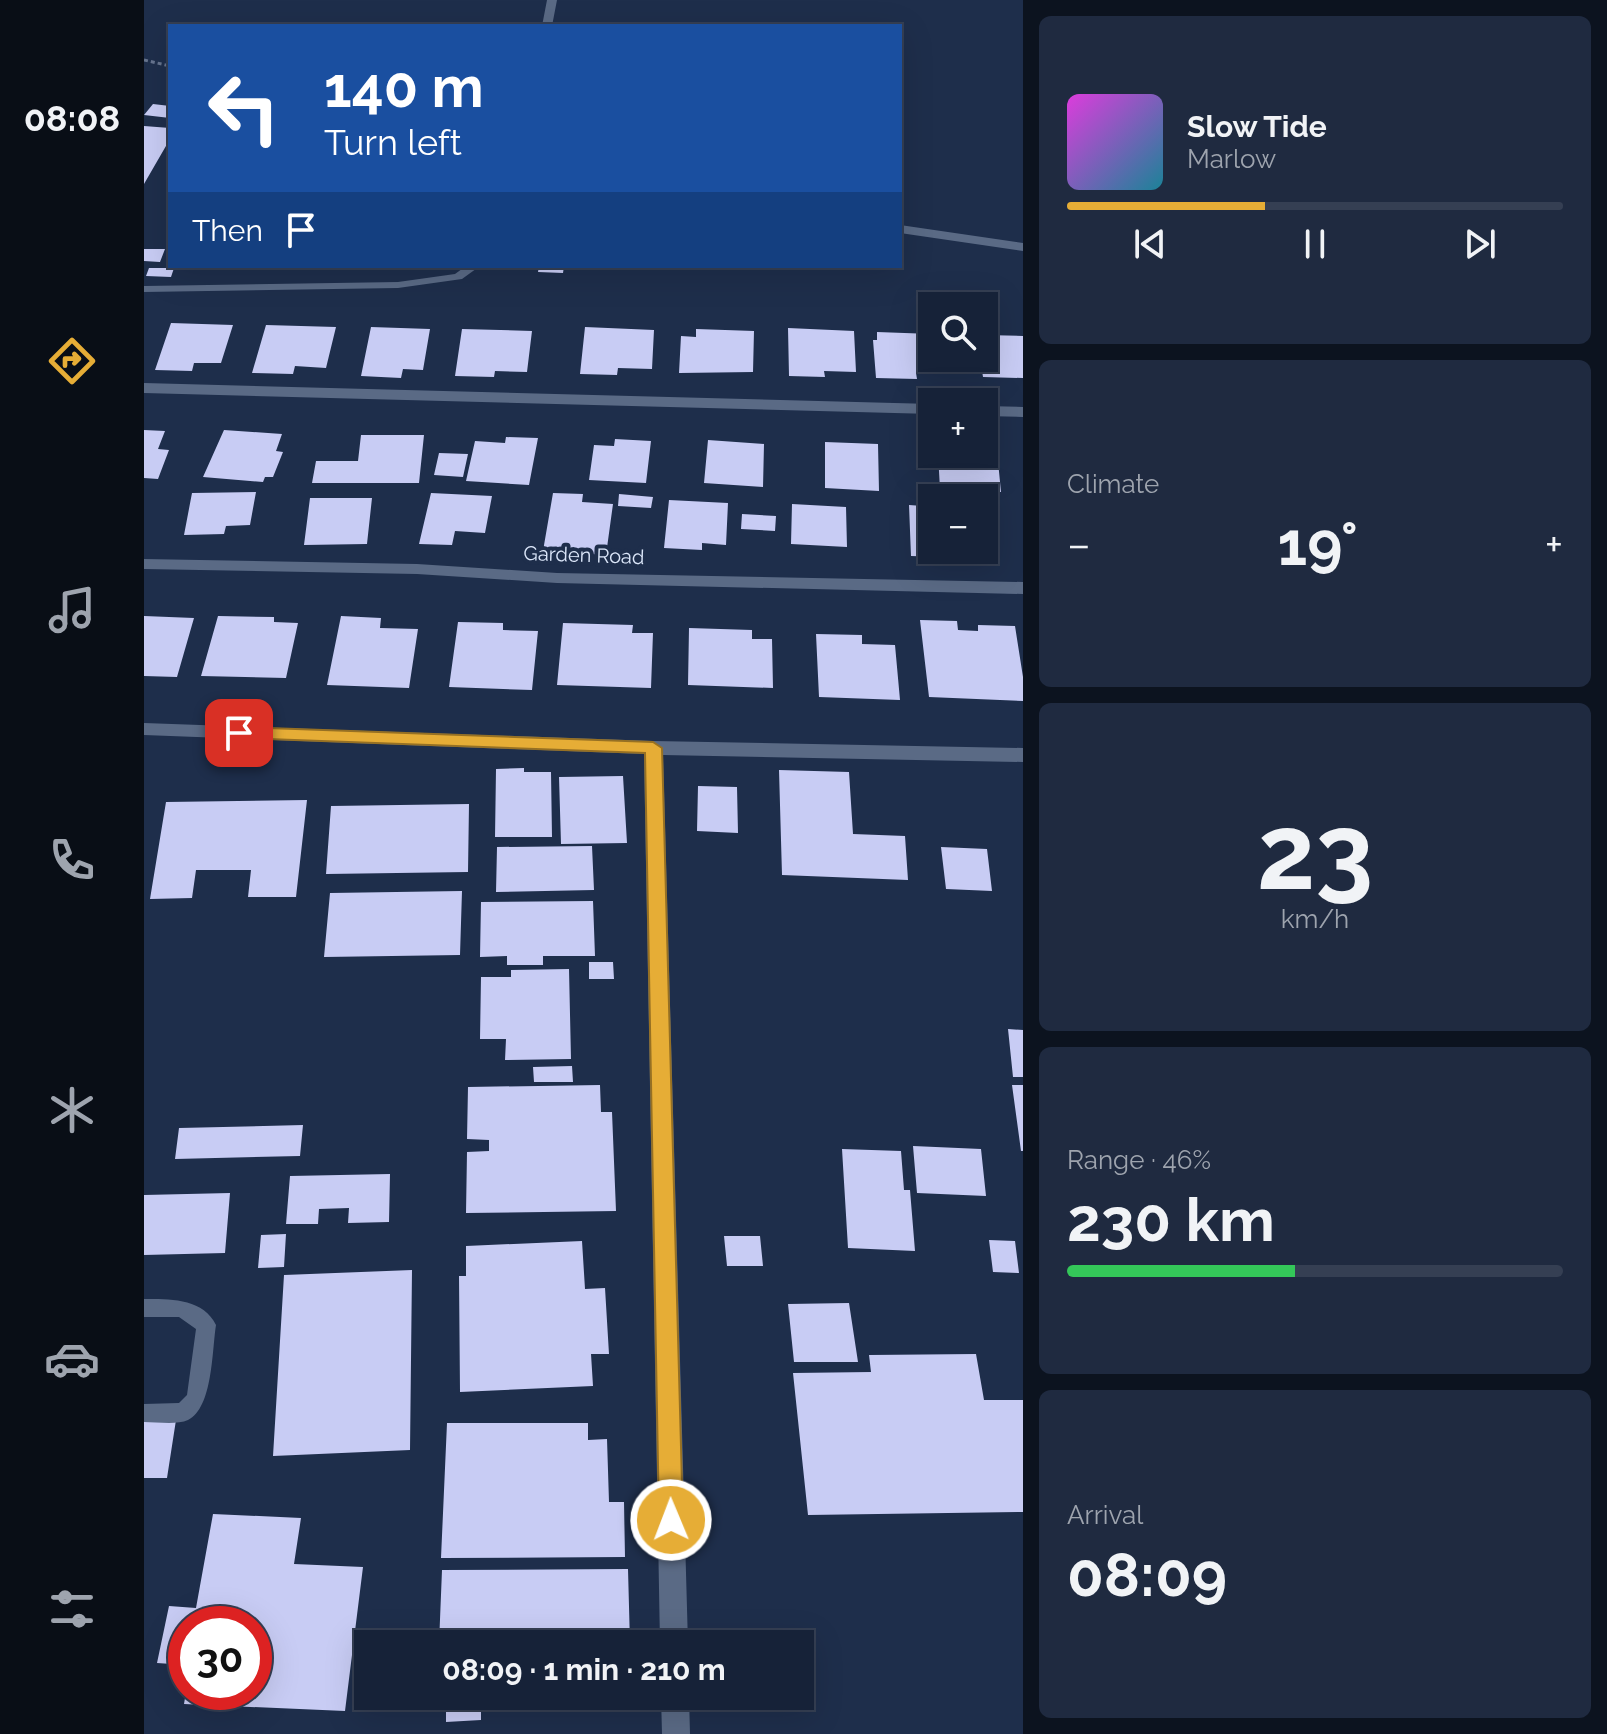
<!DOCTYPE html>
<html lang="en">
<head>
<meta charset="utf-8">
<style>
	:root { --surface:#162238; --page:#1f2a40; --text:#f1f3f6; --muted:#9ea4ae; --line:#353f53; --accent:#e6ad36 }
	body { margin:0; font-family:Raleway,sans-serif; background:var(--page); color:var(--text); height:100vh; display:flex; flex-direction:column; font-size:30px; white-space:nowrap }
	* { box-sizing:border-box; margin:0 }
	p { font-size:26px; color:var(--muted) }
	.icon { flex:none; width:44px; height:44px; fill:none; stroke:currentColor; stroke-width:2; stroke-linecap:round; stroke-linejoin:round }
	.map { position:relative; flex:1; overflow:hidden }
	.details { display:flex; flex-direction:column; gap:16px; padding:16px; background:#0c131f; width:584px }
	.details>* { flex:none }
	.top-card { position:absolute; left:24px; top:24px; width:734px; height:244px; border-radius:0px; box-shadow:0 8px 32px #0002,0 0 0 2px var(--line); background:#1a4fa0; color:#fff; overflow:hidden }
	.controls { position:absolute; left:774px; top:292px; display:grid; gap:16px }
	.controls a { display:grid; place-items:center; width:80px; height:80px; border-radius:0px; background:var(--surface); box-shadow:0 8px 32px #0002,0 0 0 2px var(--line); font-size:40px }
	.speed { position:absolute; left:24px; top:1606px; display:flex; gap:16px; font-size:40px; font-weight:700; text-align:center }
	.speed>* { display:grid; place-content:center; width:104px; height:104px; border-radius:50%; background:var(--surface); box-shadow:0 8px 32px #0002,0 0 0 2px var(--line); line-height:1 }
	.speed .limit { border:12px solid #d22; background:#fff; color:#111 }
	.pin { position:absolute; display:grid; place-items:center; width:68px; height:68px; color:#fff; margin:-34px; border-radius:16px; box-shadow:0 4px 12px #0006 }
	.me { position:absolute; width:88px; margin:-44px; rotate:359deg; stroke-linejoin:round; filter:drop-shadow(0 0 6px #0008) }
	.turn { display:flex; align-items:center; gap:28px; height:168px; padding:0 24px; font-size:36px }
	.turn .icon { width:104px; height:104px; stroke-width:2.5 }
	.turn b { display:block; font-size:56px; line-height:68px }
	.then { display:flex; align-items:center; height:76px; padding:0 24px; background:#0003; gap:16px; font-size:30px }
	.big { font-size:60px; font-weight:700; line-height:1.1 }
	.details .tile { flex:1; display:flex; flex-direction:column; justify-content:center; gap:12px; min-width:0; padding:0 28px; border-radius:12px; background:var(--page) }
	.details .dial { align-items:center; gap:0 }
	.dial b { font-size:104px; line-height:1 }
	.song { display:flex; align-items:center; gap:24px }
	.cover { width:96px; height:96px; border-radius:12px; background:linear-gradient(135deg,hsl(300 70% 55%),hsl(190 70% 35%)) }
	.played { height:8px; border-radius:4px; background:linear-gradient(90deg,var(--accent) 40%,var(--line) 40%) }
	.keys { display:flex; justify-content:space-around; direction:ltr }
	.heat { display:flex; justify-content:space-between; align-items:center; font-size:44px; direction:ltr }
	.charge { height:12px; border-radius:6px; background:linear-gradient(90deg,#34c759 46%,var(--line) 0) }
	.trip { position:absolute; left:210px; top:1630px; width:460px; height:80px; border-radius:0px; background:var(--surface); box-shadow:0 8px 32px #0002,0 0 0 2px var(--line); font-weight:700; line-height:80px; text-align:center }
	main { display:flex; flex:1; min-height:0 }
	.menu { display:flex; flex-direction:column; width:144px; justify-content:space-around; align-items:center; background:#090e16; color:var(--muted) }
	.menu .icon { width:56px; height:56px }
	.menu .on { color:var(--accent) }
	.menu b { font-size:36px; color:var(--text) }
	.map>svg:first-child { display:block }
	.building { fill:#c8ccf4 }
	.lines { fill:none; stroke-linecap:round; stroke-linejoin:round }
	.path { stroke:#66748e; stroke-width:3; stroke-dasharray:4 3; stroke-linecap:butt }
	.lane { fill:#5a6a85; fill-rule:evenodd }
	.street { fill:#5a6a85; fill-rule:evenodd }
	.route { fill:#e6ad36; stroke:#967023; stroke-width:2 }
	.labels { text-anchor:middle; stroke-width:8; stroke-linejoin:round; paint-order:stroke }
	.street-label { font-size:20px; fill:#dbe6f9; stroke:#1e2e4b }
</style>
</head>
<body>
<main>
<nav class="menu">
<b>08:08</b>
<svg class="icon on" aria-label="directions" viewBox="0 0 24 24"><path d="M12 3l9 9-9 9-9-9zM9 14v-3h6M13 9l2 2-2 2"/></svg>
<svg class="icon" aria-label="music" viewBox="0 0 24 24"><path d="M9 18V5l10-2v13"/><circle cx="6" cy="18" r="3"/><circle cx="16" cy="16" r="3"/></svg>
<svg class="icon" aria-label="phone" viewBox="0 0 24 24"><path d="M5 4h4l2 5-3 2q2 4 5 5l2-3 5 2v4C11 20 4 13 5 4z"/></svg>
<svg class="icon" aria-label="climate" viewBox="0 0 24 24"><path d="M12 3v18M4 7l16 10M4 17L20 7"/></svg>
<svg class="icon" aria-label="car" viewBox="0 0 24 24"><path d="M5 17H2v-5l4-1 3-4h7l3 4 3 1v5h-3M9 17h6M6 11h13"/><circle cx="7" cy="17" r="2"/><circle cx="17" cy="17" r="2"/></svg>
<svg class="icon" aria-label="filters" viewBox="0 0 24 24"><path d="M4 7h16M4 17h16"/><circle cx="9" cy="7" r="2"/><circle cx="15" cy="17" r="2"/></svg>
</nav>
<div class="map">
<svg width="879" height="1734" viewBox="0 0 879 1734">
	<rect width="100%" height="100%" fill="#1e2e4b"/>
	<!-- building -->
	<path class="building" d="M9 104 26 106V118L0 115Z
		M0 126 26 128V139L0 184Z
		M0 249H21L16 262 0 261Z
		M395 266H420L419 273 394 272Z
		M5 268H30L27 277 2 276Z
		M27 323 89 325 77 363H50L48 371 11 370Z
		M122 325 192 327 182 368 151 366 149 374 108 373Z
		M227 327 286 329 279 370 259 369 257 378 217 376Z
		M441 327 510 330 508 369 474 368 473 375 436 374Z
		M644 328 710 331 712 372 680 371 681 377 645 376Z
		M318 329 388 331 383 372 351 371 350 377 311 376Z
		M552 329 610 331 609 372 535 373 537 336 552 337Z
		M733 332 788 334V358H800L802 374 772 373 773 379 732 378 729 340H733Z
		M840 335 879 336V378L839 377 836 358H840Z
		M0 430 21 431 14 449 25 450 14 479 0 478Z
		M80 430 138 434 132 451 139 452 129 477H121L119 482 59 477Z
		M217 435H280L275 483H168L172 461H214Z
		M362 437 394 438 385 485 322 481 331 441 361 443Z
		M471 439 507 441 502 483 445 480 450 445 470 446Z
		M564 440 620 444 619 487 560 483Z
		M681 442 734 444 735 491 681 488Z
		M840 450 853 451 857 492 796 489 794 454H840Z
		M295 453 324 454 319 477 290 475Z
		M112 492 106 525 82 526 80 534 40 535 48 493Z
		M287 493 348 496 341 533 311 531 308 545 275 544Z
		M409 493 439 494 438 502 469 504 462 555 399 551Z
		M475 494 509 497 507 508 474 506Z
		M779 497H788V550H798L799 557 767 556 765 505 779 506Z
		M166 498H228L223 544 160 545Z
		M525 500 584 503 582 545 558 543V550L520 548Z
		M648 504 702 507 703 547 647 544Z
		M598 514 632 516 631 531 597 529Z
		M0 616 50 618 33 677 0 676Z
		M74 616 130 617V622L154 623 142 678 57 676Z
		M197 616 237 618 236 628 274 629 265 688 183 685Z
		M776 620 813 621 814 630 834 631V625L871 626 879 677V701L785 697Z
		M314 622 359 623V630L394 631 388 690 305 687Z
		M419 623 489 625 488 633H509L507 688 413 685Z
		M545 628 608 630V639H628L629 688 544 685Z
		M672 634 718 635V644L751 645 756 700 675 697Z
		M380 768V772H407L408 837H351L352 769Z
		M635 770 705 772 709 834 761 836 764 880 638 875Z
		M479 776 483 843 417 844 415 777Z
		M554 786 593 787 594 833 553 831Z
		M163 800 152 897H104L107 870H52L48 898 6 899 22 802Z
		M325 804 324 872 182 874 187 806Z
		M448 846 450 890 352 892 353 847Z
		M797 847 843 849 848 891 802 889Z
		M318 891 316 955 180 957 186 893Z
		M449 901 451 956H399V965H363V956L336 957 337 902Z
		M445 962H469L470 979H445Z
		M425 969 427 1059 361 1060 362 1039H336L337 977H367V970Z
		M864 1029 879 1030V1077H869Z
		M428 1066 429 1082H390L389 1067Z
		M456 1085 457 1112H468L472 1211 322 1213 323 1152 345 1151V1140L323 1139 324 1087Z
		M868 1085H879V1151H877Z
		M159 1125 156 1156 31 1159 35 1128Z
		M769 1146 837 1149 842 1196 773 1193Z
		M698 1149 757 1151 760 1190H766L771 1251 704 1248Z
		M246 1174 245 1222 204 1223 205 1208 175 1209 174 1224H142L146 1176Z
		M86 1193 81 1253 0 1255V1195Z
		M142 1234 140 1267 114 1268 117 1235Z
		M580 1236H616L619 1266H583Z
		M845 1240 871 1241 875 1273 849 1272Z
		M438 1241 441 1289 461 1288 465 1354H447L449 1386 316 1392 315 1276H322V1246Z
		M268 1270 266 1450 129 1456 140 1275Z
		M705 1303 714 1362H650L644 1304Z
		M832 1354 840 1400H879V1512L664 1515 649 1373 727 1372 725 1355Z
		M0 1420H32L23 1478H0Z
		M303 1423H444V1440L463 1439 465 1502H480L481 1557 297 1558Z
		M69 1514 157 1518 150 1564 219 1567 201 1711 40 1704 42 1692H110V1624H42V1665L13 1663 25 1606 52 1608Z
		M484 1569 486 1644H295L298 1570Z
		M302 1696H337V1720L302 1722Z"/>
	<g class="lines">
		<!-- path -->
		<path class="path" d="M0 60 26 66"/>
		<!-- lane -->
		<path class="lane" d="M403 0H413L408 26H398Z
			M322 266H336L318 279 254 288 0 292V286L254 282 311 274Z
			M0 1299C25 1299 59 1298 72 1325 68 1350 69 1408 44 1420 33 1425 13 1422 0 1422V1404L35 1403 43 1395 52 1329 35 1317H0Z"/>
		<!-- street -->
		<path class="street" d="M756 225 879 243V251L756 233Z
			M0 383 788 404V414L0 393Z
			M840 406 879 407V417L840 416Z
			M0 559 273 564 413 573 879 582V594L413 583 273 574 0 569Z
			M0 723 509 741 879 748V762L519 755 544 1644H516L500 754 0 735Z
			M517 1696H545L546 1734H518Z"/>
	</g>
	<!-- route -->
	<path class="route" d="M95 727 509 742 518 748 539 1520 536 1528 527 1532 519 1528 515 1520 501 753 95 738 87 733Z"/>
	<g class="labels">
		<!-- street labels -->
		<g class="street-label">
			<text transform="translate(440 555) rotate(2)" y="7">Garden Road</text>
		</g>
	</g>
</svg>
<div class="controls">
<a><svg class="icon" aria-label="search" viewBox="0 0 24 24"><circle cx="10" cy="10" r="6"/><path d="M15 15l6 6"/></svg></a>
<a>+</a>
<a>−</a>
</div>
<div class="speed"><div class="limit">30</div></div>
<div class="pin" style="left:95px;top:733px;background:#d93025"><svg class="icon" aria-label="arrive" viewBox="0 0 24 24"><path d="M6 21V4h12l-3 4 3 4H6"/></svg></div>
<svg class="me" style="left:527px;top:1520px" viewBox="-20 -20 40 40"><circle r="17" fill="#e6ad36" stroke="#fff" stroke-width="3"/><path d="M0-11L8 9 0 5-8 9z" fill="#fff"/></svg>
<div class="trip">08:09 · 1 min · 210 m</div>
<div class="top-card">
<div class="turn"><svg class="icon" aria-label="left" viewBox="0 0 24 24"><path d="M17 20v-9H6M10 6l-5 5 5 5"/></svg><div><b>140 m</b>Turn left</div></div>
<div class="then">Then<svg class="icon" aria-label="arrive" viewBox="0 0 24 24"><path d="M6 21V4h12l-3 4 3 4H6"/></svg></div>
</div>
</div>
<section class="details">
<div class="tile">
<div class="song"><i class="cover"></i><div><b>Slow Tide</b><p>Marlow</p></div></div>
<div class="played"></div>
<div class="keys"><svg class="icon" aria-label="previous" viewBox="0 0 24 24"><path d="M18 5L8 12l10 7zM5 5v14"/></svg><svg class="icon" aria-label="pause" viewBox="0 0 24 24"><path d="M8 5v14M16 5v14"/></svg><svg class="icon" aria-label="next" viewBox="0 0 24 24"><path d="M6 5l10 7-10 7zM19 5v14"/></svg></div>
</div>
<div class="tile"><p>Climate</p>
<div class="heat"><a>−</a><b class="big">19°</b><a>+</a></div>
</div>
<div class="tile dial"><b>23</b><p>km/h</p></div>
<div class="tile"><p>Range · 46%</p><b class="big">230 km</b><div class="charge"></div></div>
<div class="tile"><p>Arrival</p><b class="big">08:09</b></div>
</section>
</main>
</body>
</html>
